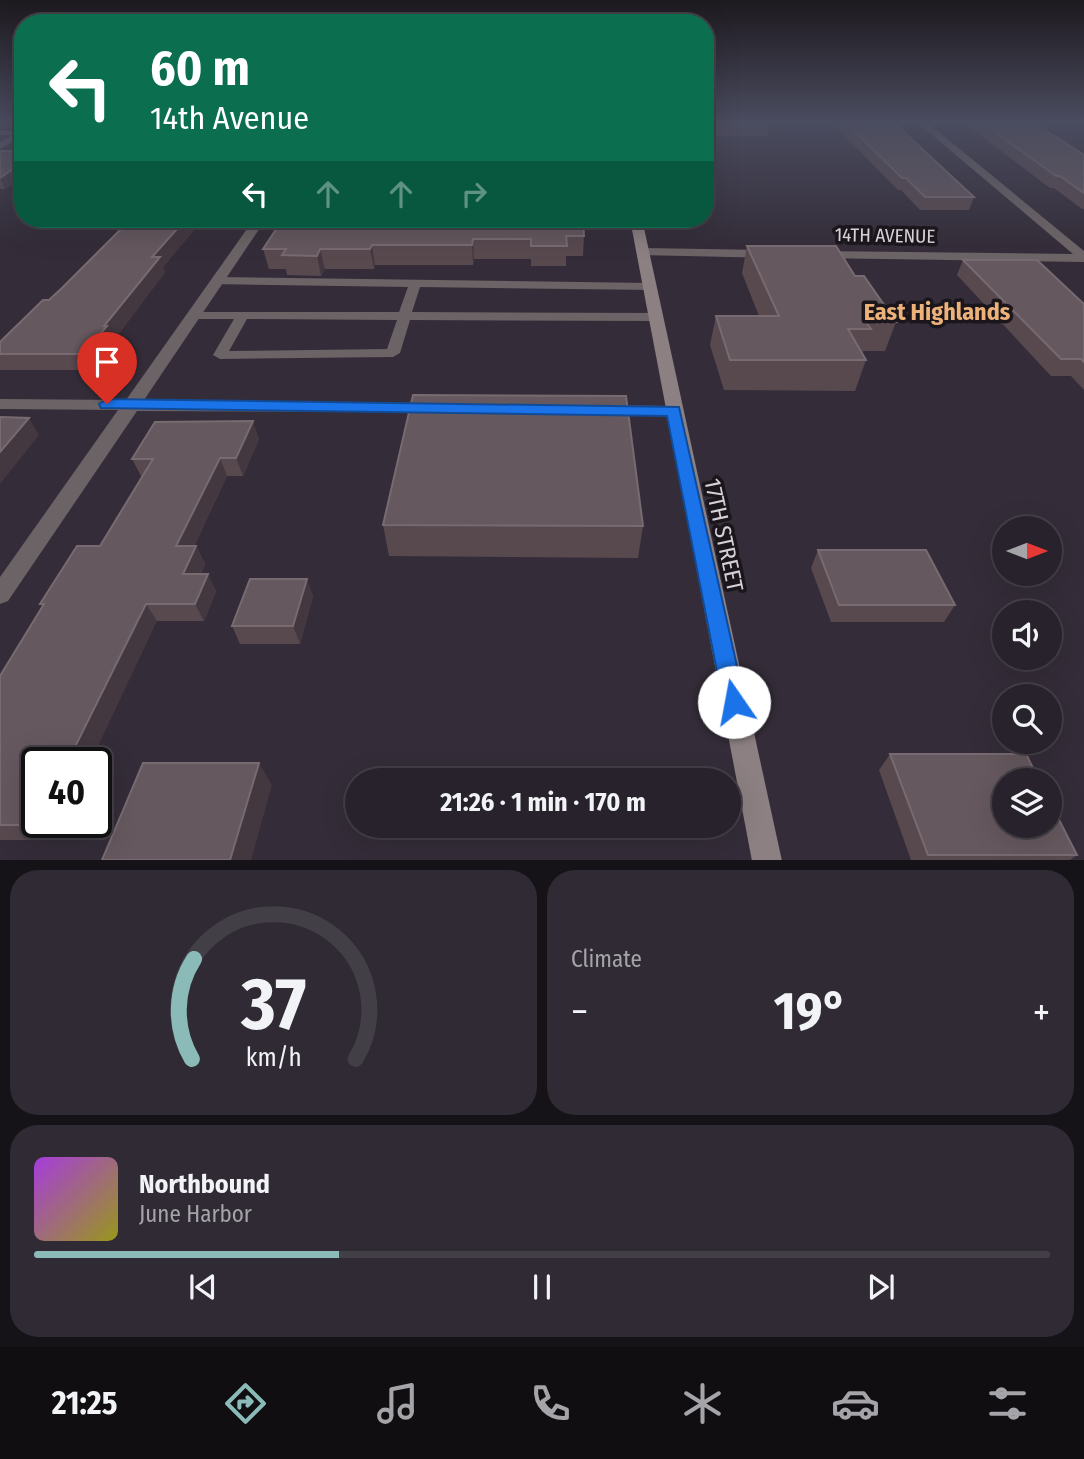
<!DOCTYPE html>
<html lang="en">
<head>
<meta charset="utf-8">
<style>
	:root { --surface:#27222b; --page:#2f2a33; --text:#f1f3f6; --muted:#a4a4a9; --line:#433f47; --accent:#8bbbb9 }
	body { margin:0; font-family:"Fira Sans Condensed",sans-serif; background:var(--page); color:var(--text); height:100vh; display:flex; flex-direction:column; font-size:26px; white-space:nowrap }
	* { box-sizing:border-box; margin:0 }
	p { font-size:23px; color:var(--muted) }
	.icon { flex:none; width:38px; height:38px; fill:none; stroke:currentColor; stroke-width:2; stroke-linecap:round; stroke-linejoin:round }
	.map { position:relative; height:860px; overflow:hidden }
	.side { display:flex; flex-direction:column; gap:10px; padding:10px; background:#151318; flex:1 }
	.side>* { flex:none }
	.top-card { position:absolute; left:14px; top:14px; width:700px; height:214px; border-radius:28px; box-shadow:0 7px 28px #0002,0 0 0 2px var(--line); background:#0b6e4f; color:#fff; overflow:hidden }
	.needle { width:46px; rotate:90deg }
	.controls { position:absolute; left:992px; top:516px; display:grid; gap:14px }
	.controls a { display:grid; place-items:center; width:70px; height:70px; border-radius:50%; background:var(--surface); box-shadow:0 7px 28px #0002,0 0 0 2px var(--line); font-size:35px }
	.speed { position:absolute; left:21px; top:747px; display:flex; gap:14px; font-size:35px; font-weight:700; text-align:center }
	.speed>* { display:grid; place-content:center; width:91px; height:91px; border-radius:50%; background:var(--surface); box-shadow:0 7px 28px #0002,0 0 0 2px var(--line); line-height:1 }
	.speed .limit { border:4px solid #111; border-radius:10px; background:#fff; color:#111 }
	.pin { position:absolute; display:grid; place-items:center; width:60px; height:60px; color:#fff; margin:-72px -30px; border-radius:50% 50% 50% 0; rotate:-45deg; box-shadow:0 0 7px #0007 }
	.pin .icon { rotate:45deg }
	.me { position:absolute; width:77px; margin:-38px; rotate:348deg; stroke-linejoin:round; filter:drop-shadow(0 0 5px #0008) }
	.turn { display:flex; align-items:center; gap:24px; height:147px; padding:0 21px; font-size:32px }
	.turn .icon { width:91px; height:91px; stroke-width:2.5 }
	.turn b { display:block; font-size:49px; line-height:60px }
	.lanes { display:flex; align-items:center; height:66px; padding:0 21px; background:#0003; justify-content:center; gap:35px; direction:ltr }
	.lanes .off { opacity:.35 }
	.big { font-size:52px; font-weight:700; line-height:1.1 }
	.side .widget { flex:1; display:flex; flex-direction:column; justify-content:center; gap:10px; min-width:0; padding:0 24px; border-radius:28px; background:var(--page) }
	.side .dial { align-items:center; gap:0 }
	.dial svg { height:182px; overflow:visible; fill:none; stroke:var(--line); stroke-width:7; stroke-linecap:round; text-anchor:middle }
	.dial text { fill:var(--text); stroke:none }
	.song { display:flex; align-items:center; gap:21px }
	.cover { width:84px; height:84px; border-radius:10px; background:linear-gradient(135deg,hsl(280 70% 55%),hsl(60 70% 35%)) }
	.played { height:7px; border-radius:4px; background:linear-gradient(90deg,var(--accent) 30%,var(--line) 30%) }
	.keys { display:flex; justify-content:space-around; direction:ltr }
	.heat { display:flex; justify-content:space-between; align-items:center; font-size:38px; direction:ltr }
	.side .tiles { flex:1; display:grid; gap:10px; grid-template-columns:1fr 1fr }
	.widget:last-child { grid-column:span 2 }
	.trip { position:absolute; left:345px; top:768px; width:396px; height:70px; border-radius:35px; background:var(--surface); box-shadow:0 7px 28px #0002,0 0 0 2px var(--line); font-weight:700; line-height:70px; text-align:center }
	.menu { display:flex; height:112px; justify-content:space-around; align-items:center; background:#100e11; color:var(--muted) }
	.menu .icon { width:49px; height:49px }
	.menu .active { color:var(--accent) }
	.menu b { font-size:32px; color:var(--text) }
	.map>svg:first-child { display:block }
	.lines { fill:none; stroke-linecap:round; stroke-linejoin:round }
	.lane { fill:#6b6365; fill-rule:evenodd }
	.street { fill:#6b6365; fill-rule:evenodd }
	.secondary { fill:#8c8082; fill-rule:evenodd }
	.wall { fill:#58494f }
	.shaded-wall { fill:#443840 }
	.building { fill:#65585e; stroke:#776b71; stroke-width:2 }
	.route { fill:#1a73e8; stroke:#114b97; stroke-width:2 }
	.labels { text-anchor:middle; stroke-width:7; stroke-linejoin:round; paint-order:stroke }
	.far-street-label { font-size:19px; fill:#d6d1d9; stroke:#1a161c }
	.street-label { font-size:23px; fill:#d6d1d9; stroke:#1a161c }
	.neighbourhood-label { font-size:24px; font-weight:bold; fill:#ecb279; stroke:#1a161c }
</style>
</head>
<body>
<div class="map">
<svg width="1084" height="861" viewBox="0 0 1084 861">
	<rect width="100%" height="100%" fill="#342d39"/>
	<g class="lines">
		<!-- lane -->
		<path class="lane" d="M0 131H21L23 135H0Z
			M217 277 650 283 656 287 654 290 420 287 412 312 656 313 662 317 656 321 410 320 400 353 393 357 220 359 213 355 234 319H194L189 318V312H399L408 287 213 284V278ZM247 319 397 320 387 349 229 351Z"/>
		<!-- street -->
		<path class="street" d="M918 123H928L1084 251V262L815 258 813 255 819 251 1073 254Z
			M23 129V136L0 149V142Z
			M254 219H266L144 400 434 403 440 404 442 408 440 412 137 411 8 601 0 604V577L118 410 0 409V399L126 400Z
			M644 248 770 250 776 254 770 258 640 255V249Z
			M605 405 674 406 682 411 674 416 599 414 597 410 599 406Z"/>
		<!-- secondary -->
		<path class="secondary" d="M630 219H642L782 861H752Z"/>
	</g>
	<!-- wall -->
	<path class="wall" d="M705 123 769 125 767 136H705Z
		M832 123H894L974 197 969 210H920L901 190H898Z
		M964 123H1034L1084 155V209H1082L1054 188H1050Z
		M0 151H23V177L5 189H0Z
		M125 219H203L163 267 165 272 114 340 115 342 93 370H0V342L62 288 122 228 121 223Z
		M283 219 584 236 583 256H566V266H531V259H474L473 265H375L374 269H325L321 276 287 275 286 269H269L263 249Z
		M747 246 855 276 896 322 885 351H863L862 353 866 360 855 391 724 390 710 345 716 316H759L742 273Z
		M963 260 1084 304V390L1071 376H1051L957 275Z
		M259 439 243 476H227L194 546H196L205 564 201 574 216 591 204 621H157L37 822H62L54 840H0V676L43 607 40 604 100 546 142 476H141L132 459Z
		M383 525 643 526 638 558 389 556Z
		M818 550 955 605 944 622H831L811 568Z
		M313 596 300 644H240L232 626Z
		M890 754 1077 855 1070 860H911L879 770Z"/>
	<!-- shaded-wall -->
	<path class="shaded-wall" d="M23 162V177L5 189 0 178Z
		M186 219H203L163 267 165 272 114 340 115 342 93 370 84 354 152 257Z
		M473 239 474 259 473 265 472 245Z
		M372 245 375 265 374 269 370 249Z
		M320 249 325 269 321 276 317 256Z
		M29 418 39 435 0 484V452Z
		M253 421 259 439 243 476 236 458Z
		M220 458 227 476 185 564 176 546Z
		M196 546 205 564 193 591 183 574Z
		M208 574 216 591 204 621 195 604Z
		M307 579 313 596 300 644 293 626Z
		M146 604 157 621 90 763H67Z
		M259 763 272 785 251 860H230Z
		M38 822H62L54 840 36 825Z"/>
	<!-- building -->
	<path class="building" d="M705 123H768L769 125H706Z
		M846 123H894L974 197H925L906 178H902Z
		M982 123H1034L1084 155V193L1060 176H1056Z
		M0 151H23V162L0 178Z
		M125 219H186L152 257H160L104 326H107L84 354H0V342L43 300H49L62 288 127 223H121Z
		M283 219H583L584 236H566L567 246H531V239H473L472 245H372L370 249H320L317 256 282 255 286 249H263Z
		M747 246H836L855 276H864L896 322H866L871 329H848L866 360H730L716 316H779Z
		M963 260H1037L1084 304V362L1081 359H1061Z
		M413 395 626 396 643 526 383 525Z
		M0 417 29 418 0 452Z
		M253 421 236 458H220L176 546H196L183 574H208L195 604H146L67 763H37V822H38L36 825H0V676L44 604H40L77 546H100L153 459H132L155 422Z
		M818 550H926L955 605H839Z
		M250 579H307L293 626H232Z
		M890 754H1026L1039 780H1004V826H1050V802L1077 855H928Z
		M143 763H259L230 860H102Z"/>
	<!-- sky -->
	<linearGradient id="sky" x2="0" y2="1"><stop stop-color="#1d191f"/><stop offset="0.5" stop-color="#4a4c5f"/><stop offset="1" stop-color="#4a4c5f" stop-opacity="0"/></linearGradient>
	<rect width="1084" height="244" fill="url(#sky)"/>
	<!-- route -->
	<path class="route" d="M107 399 679 407 745 702 742 709 734 713 726 709 723 702 667 416 101 408 99 404Z"/>
	<g class="labels">
		<!-- far-street labels -->
		<g class="far-street-label">
			<text transform="translate(885 235) rotate(1)" y="7">14TH AVENUE</text>
		</g>
		<!-- street labels -->
		<g class="street-label">
			<text transform="translate(724 535) rotate(78)" y="8">17TH STREET</text>
		</g>
		<!-- neighbourhood labels -->
		<g class="neighbourhood-label">
			<text x="937" y="320">East Highlands</text>
		</g>
	</g>
</svg>
<div class="controls">
<a><svg class="needle" viewBox="-14 -14 28 28"><path d="M0-13l5 13h-10z" fill="#e53935"/><path d="M0 13l5-13h-10z" fill="#a4a4a9"/></svg></a>
<a><svg class="icon" aria-label="sound" viewBox="0 0 24 24"><path d="M4 9h4l5-4v14l-5-4H4zM17 9q2 3 0 6"/></svg></a>
<a><svg class="icon" aria-label="search" viewBox="0 0 24 24"><circle cx="10" cy="10" r="6"/><path d="M15 15l6 6"/></svg></a>
<a><svg class="icon" aria-label="layers" viewBox="0 0 24 24"><path d="M12 4l9 5-9 5-9-5zM3 14l9 5 9-5"/></svg></a>
</div>
<div class="speed"><div class="limit">40</div></div>
<div class="pin" style="left:107px;top:404px;background:#d93025"><svg class="icon" aria-label="arrive" viewBox="0 0 24 24"><path d="M6 21V4h12l-3 4 3 4H6"/></svg></div>
<svg class="me" style="left:734px;top:702px" viewBox="-20 -20 40 40"><circle r="19" fill="#fff"/><path d="M0-13L10 11 0 6-10 11z" fill="#1a73e8"/></svg>
<div class="trip">21:26 · 1 min · 170 m</div>
<div class="top-card">
<div class="turn"><svg class="icon" aria-label="left" viewBox="0 0 24 24"><path d="M17 20v-9H6M10 6l-5 5 5 5"/></svg><div><b>60 m</b>14th Avenue</div></div>
<div class="lanes"><svg class="icon" aria-label="left" viewBox="0 0 24 24"><path d="M17 20v-9H6M10 6l-5 5 5 5"/></svg><svg class="icon off" aria-label="ahead" viewBox="0 0 24 24"><path d="M12 20V5M6 11l6-6 6 6"/></svg><svg class="icon off" aria-label="ahead" viewBox="0 0 24 24"><path d="M12 20V5M6 11l6-6 6 6"/></svg><svg class="icon off" aria-label="right" viewBox="0 0 24 24"><path d="M7 20v-9h11M14 6l5 5-5 5"/></svg></div>
</div>
</div>
<section class="side">
<div class="tiles">
<div class="widget dial"><svg viewBox="0 0 100 80">
<path d="M14 69A42 42 0 1 1 86 69"/>
<path d="M14 69A42 42 0 0 1 15 25" stroke="#8bbbb9"/>
<text x="50" y="56" font-size="32" font-weight="700">37</text>
<text x="50" y="72" font-size="11">km/h</text>
</svg></div>
<div class="widget"><p>Climate</p>
<div class="heat"><a>−</a><b class="big">19°</b><a>+</a></div>
</div>
<div class="widget">
<div class="song"><i class="cover"></i><div><b>Northbound</b><p>June Harbor</p></div></div>
<div class="played"></div>
<div class="keys"><svg class="icon" aria-label="previous" viewBox="0 0 24 24"><path d="M18 5L8 12l10 7zM5 5v14"/></svg><svg class="icon" aria-label="pause" viewBox="0 0 24 24"><path d="M8 5v14M16 5v14"/></svg><svg class="icon" aria-label="next" viewBox="0 0 24 24"><path d="M6 5l10 7-10 7zM19 5v14"/></svg></div>
</div>
</div>
</section>
<nav class="menu">
<b>21:25</b>
<svg class="icon active" aria-label="directions" viewBox="0 0 24 24"><path d="M12 3l9 9-9 9-9-9zM9 14v-3h6M13 9l2 2-2 2"/></svg>
<svg class="icon" aria-label="music" viewBox="0 0 24 24"><path d="M9 18V5l10-2v13"/><circle cx="6" cy="18" r="3"/><circle cx="16" cy="16" r="3"/></svg>
<svg class="icon" aria-label="phone" viewBox="0 0 24 24"><path d="M5 4h4l2 5-3 2q2 4 5 5l2-3 5 2v4C11 20 4 13 5 4z"/></svg>
<svg class="icon" aria-label="climate" viewBox="0 0 24 24"><path d="M12 3v18M4 7l16 10M4 17L20 7"/></svg>
<svg class="icon" aria-label="car" viewBox="0 0 24 24"><path d="M5 17H2v-5l4-1 3-4h7l3 4 3 1v5h-3M9 17h6M6 11h13"/><circle cx="7" cy="17" r="2"/><circle cx="17" cy="17" r="2"/></svg>
<svg class="icon" aria-label="filters" viewBox="0 0 24 24"><path d="M4 7h16M4 17h16"/><circle cx="9" cy="7" r="2"/><circle cx="15" cy="17" r="2"/></svg>
</nav>
</body>
</html>
